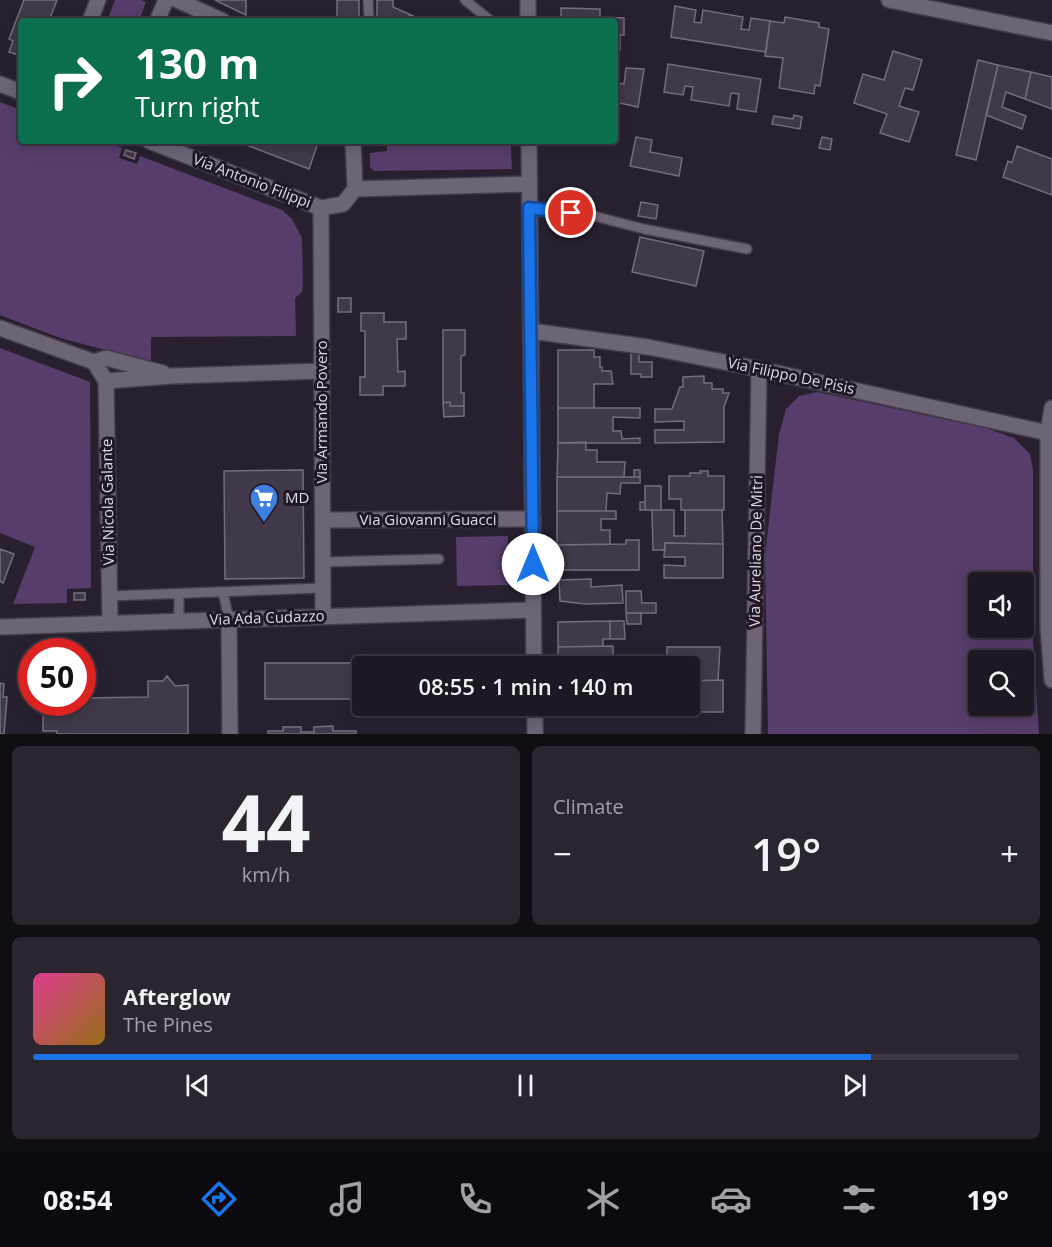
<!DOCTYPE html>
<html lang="en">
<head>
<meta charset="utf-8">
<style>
	:root { --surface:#1e1823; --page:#2b2530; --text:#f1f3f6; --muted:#a1a0a6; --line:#3c3741; --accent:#1a73e8 }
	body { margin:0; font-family:"Open Sans",sans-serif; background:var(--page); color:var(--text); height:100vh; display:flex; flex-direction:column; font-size:22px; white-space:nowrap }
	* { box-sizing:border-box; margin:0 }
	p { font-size:20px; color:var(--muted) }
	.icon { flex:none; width:33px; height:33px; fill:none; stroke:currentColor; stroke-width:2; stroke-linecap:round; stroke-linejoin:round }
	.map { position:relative; height:734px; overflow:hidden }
	.drawer { display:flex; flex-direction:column; gap:12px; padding:12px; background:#100d13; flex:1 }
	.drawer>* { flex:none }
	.guide { position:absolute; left:18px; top:18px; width:600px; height:126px; border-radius:6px; box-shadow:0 3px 15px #0003,0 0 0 2px var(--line); background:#0b6e4f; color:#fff; overflow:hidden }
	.controls { position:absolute; left:968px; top:572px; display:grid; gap:12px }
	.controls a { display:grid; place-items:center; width:66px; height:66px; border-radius:6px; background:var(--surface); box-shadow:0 3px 15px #0003,0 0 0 2px var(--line); font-size:30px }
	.speed { position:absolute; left:18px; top:638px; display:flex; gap:12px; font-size:30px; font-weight:700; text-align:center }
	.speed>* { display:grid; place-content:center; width:78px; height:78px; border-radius:50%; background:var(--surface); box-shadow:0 3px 15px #0003,0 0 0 2px var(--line); line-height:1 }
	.speed .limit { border:9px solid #d22; background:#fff; color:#111 }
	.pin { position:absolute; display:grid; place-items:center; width:51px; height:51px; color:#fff; margin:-26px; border:3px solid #fff; border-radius:50%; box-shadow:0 2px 6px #0007 }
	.me { position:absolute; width:66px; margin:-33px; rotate:0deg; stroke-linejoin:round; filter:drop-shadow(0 0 4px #0008) }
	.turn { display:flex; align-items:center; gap:21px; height:126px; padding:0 18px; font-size:27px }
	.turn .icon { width:78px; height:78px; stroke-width:2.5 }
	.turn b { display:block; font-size:42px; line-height:51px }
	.big { font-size:45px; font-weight:600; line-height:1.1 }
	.drawer .widget { flex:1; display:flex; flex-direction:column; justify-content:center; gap:9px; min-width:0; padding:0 21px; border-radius:9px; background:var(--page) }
	.drawer .dial { align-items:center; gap:0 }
	.dial b { font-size:78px; line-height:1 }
	.song { display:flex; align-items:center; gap:18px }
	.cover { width:72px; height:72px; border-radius:9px; background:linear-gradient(135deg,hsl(330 70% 55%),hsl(40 70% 35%)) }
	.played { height:6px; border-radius:3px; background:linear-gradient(90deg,var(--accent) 85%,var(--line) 85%) }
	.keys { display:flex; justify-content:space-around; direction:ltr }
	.heat { display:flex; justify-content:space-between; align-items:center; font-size:33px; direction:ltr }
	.drawer .tiles { flex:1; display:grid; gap:12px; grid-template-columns:1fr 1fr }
	.widget:last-child { grid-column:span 2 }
	.trip { position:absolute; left:352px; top:656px; width:348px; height:60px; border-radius:6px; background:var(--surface); box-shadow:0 3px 15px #0003,0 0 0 2px var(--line); font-weight:600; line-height:60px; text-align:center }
	.tabs { display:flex; height:96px; justify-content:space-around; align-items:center; background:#0c0a0e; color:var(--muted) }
	.tabs .icon { width:42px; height:42px }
	.tabs .current { color:var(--accent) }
	.tabs b { font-size:27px; color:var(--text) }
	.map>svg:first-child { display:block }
	.green { fill:#573d6b; fill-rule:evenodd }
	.building { fill:#413949; stroke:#756c7d; stroke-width:1.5 }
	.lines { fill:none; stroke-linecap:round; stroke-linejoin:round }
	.lane-casing { stroke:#423c48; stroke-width:12 }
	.street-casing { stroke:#423c48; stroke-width:18 }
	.secondary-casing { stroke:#423c48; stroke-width:18 }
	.lane { stroke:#6d6476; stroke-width:9 }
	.street { stroke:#6d6476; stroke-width:15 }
	.secondary { stroke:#6d6476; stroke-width:15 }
	.route-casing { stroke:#114b97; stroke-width:15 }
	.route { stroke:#1a73e8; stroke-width:10 }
	.labels { text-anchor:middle; stroke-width:6; stroke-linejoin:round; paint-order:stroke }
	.street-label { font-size:15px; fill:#dfdae4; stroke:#1f1725 }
	.poi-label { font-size:15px; fill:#dfdae4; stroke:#1f1725; text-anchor:start }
</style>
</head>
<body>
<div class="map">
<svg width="1052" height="734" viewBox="0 0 1052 734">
	<rect width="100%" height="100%" fill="#28202f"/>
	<!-- green -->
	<path class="green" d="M115 0H141L146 2 139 21H107Z
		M0 102 21 110V141H103L122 148 119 158 137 164 140 156 282 210 292 219 302 238 303 284 302 292 295 298 296 336 151 337V362L60 338 0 315Z
		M387 141H489L511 146 512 169 374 171 370 167V153L387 151Z
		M0 348 90 382 91 588 67 589V603L13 604 35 547 0 533Z
		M817 392 986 428 1014 438 1030 454 1033 470V642L1039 734H768L765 555 779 434 786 409 799 396ZM978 582H1023V627H978ZM978 660H1023V705H978Z
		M508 536 509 585 457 586 456 537Z"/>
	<!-- building -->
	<path class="building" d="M24 0H57L49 21H21V56L9 52 13 41 9 39Z
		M215 0H246V15Z
		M337 0H359V21H337Z
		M377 0H393V7L409 14V21H377Z
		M675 6 696 10 694 22 701 23 703 10 743 17 741 29 749 30 751 18 770 21 766 52 671 37Z
		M561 8 600 9V17L624 18V35H620V50H615V21H561Z
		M409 14 424 21H409Z
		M785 17 819 23V27L829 29 820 86 815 85 814 94 779 88 783 58 765 56 770 21 784 23Z
		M893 51 922 60 913 90 905 88 899 106 919 112 909 142 880 133 887 114 854 103 863 74 884 80Z
		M978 60 998 65 976 160 956 155Z
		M668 64 761 79 756 112 737 109 739 94 731 93 729 106 691 100 693 87 685 86 683 95 664 92Z
		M998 65 1031 72 1025 99 1006 92 1002 107 1026 116 1022 129 986 115Z
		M626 68 644 69 638 107 615 102 617 83 624 84Z
		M1031 72 1052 77V109L1025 99Z
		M794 115 802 117 800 129 772 124 774 116 793 119Z
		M636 137 652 140 650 152 682 158 679 176 630 166Z
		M822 137 832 139 830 150 819 148Z
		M236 141H312L318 143 309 169Z
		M1017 146 1052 159V195L1003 177 1008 161 1012 163Z
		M126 150 136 153 134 159 124 155Z
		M641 202 658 205 656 219 638 216Z
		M640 237 704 251 696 286 632 272Z
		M338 298H351V312H338Z
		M361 313H384V322H406V339H397L398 372 405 371V386H383V395H360V377H365V331H361Z
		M443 330H465V355L461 356V393H464V406H450V402L443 403Z
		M558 350H594V357H600V367H602V371H611L613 384H594V408H558Z
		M631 350H639V362H652V377H641V374H631Z
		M704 376V383H712V389H723V393H729L724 407V442L655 443V430H684V421L655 422V409H672L680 387H683V377Z
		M450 402V406H464V416L444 417 443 403Z
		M558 408H640V418L613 417V431H621L622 439 640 438V443H558Z
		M586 442V450H597V462H625L624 477H557L558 443Z
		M303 470 304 578 225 579 224 471Z
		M634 470H640V477H634Z
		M700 471H708V476H724V510H681V499H669V476H690V473H701Z
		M557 477H640V483H621L620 494 607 493 606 511H557Z
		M645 486H661V510H645Z
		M640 502H645V510H640Z
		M652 510H674V536H685V510H722L723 544 665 543V550H653Z
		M557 511H616V519H601V530H610V544L557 545Z
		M626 540H639V570H557V545L626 544Z
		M665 543 723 544V578H664V565L685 566V557H664Z
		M0 549 14 554 3 583 0 581Z
		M591 579V587L622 585 623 603 585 604 560 601 559 580Z
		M626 591H641L642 603H656V613H626Z
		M74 593H85V600H74Z
		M626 613H641V624H627Z
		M610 621H624L625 639H610Z
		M610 621V639H603V646L558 647V622Z
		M613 646V659H601V664H589V666H558V647Z
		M667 647H720L718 680 690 681V666H675V657H667Z
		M265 663H383V666H363V699H265Z
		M614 663H628V666H614Z
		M167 676 175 686 188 685V734H57V731H43V702H82V698L148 697V681H163Z
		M723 680V712H689V708H664V705H690V681Z
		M0 683 4 684 3 697H7L4 734H0Z
		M559 705H651V706L639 707 640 712 559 713Z
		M333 726V731H356V734H268V731H283V727H301V732H314V727Z"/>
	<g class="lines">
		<!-- lane casing -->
		<g class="lane-casing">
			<path id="lane" d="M368 0 369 21
				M465 0 491 21
				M529 208 594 216 644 229 747 249
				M323 562 439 559
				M223 592 229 620
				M179 594V621
				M109 596 323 588"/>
		</g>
		<!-- street casing -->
		<g class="street-casing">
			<path id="street" d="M177 0 223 21
				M90 21 98 0
				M157 21 166 0
				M0 84 21 92
				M149 141 321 208 343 204 355 189 529 184
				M353 141 355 189
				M321 208 323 616
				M0 328 94 362 106 381 172 376 321 371
				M531 331 648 347 759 369 1048 433
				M94 362 106 358 163 373
				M106 381 110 623
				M1052 408 1048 433V628L1052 680
				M323 520 533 519
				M229 620 230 734
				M0 627 533 610
				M753 734 759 369"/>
		</g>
		<!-- secondary casing -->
		<g class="secondary-casing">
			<path id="secondary" d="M528 0V21
				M889 0 1052 33
				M529 141 534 666
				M535 705V734"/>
		</g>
		<!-- lane -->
		<use href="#lane" class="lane"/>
		<!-- street -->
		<use href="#street" class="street"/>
		<!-- secondary -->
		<use href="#secondary" class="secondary"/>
	</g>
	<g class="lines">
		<!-- route casing -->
		<g class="route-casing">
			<path id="route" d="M533 564 529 208 571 213"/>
		</g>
		<!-- route -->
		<use href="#route" class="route"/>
	</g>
	<!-- icons -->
	<defs>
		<g id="supermarket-pin" transform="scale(1.5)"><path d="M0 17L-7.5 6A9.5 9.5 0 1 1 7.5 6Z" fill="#3f7fe0" stroke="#1f1725"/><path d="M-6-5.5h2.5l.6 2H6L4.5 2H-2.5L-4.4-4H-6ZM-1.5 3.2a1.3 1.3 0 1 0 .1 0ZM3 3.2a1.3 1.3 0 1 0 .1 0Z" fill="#fff"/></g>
	</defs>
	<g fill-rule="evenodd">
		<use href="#supermarket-pin" x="264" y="498"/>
	</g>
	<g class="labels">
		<!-- street labels -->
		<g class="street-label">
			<text transform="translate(252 181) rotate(21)" y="5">Via Antonio Filippi</text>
			<text transform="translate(791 376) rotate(12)" y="5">Via Filippo De Pisis</text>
			<text transform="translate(322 412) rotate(-90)" y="5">Via Armando Povero</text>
			<text transform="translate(108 502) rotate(-91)" y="5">Via Nicola Galante</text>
			<text x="428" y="525">Via Giovanni Guacci</text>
			<text transform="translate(756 551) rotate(-89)" y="5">Via Aureliano De Mitri</text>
			<text transform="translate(267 618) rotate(-2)" y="5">Via Ada Cudazzo</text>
		</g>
		<!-- poi labels -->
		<g class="poi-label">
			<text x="285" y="503">MD</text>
		</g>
	</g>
</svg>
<div class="controls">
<a><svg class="icon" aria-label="sound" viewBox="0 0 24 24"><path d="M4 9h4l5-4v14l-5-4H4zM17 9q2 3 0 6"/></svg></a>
<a><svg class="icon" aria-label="search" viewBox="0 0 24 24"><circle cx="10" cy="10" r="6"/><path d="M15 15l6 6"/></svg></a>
</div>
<div class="speed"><div class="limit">50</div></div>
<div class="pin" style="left:571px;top:213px;background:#d93025"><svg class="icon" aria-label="arrive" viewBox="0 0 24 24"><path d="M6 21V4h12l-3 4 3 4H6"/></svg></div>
<svg class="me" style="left:533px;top:564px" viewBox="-20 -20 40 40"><circle r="19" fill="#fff"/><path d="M0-13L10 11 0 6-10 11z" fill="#1a73e8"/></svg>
<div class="trip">08:55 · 1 min · 140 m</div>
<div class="guide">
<div class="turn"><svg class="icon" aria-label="right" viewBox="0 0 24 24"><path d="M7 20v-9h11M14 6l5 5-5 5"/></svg><div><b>130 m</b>Turn right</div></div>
</div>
</div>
<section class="drawer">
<div class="tiles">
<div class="widget dial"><b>44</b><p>km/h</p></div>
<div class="widget"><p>Climate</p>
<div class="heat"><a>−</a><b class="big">19°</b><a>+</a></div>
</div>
<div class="widget">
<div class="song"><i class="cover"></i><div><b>Afterglow</b><p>The Pines</p></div></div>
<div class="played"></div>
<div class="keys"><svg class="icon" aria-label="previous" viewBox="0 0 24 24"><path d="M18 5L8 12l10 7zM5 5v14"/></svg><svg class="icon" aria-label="pause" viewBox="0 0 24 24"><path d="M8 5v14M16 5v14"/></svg><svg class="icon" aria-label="next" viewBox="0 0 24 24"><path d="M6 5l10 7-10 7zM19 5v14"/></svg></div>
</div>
</div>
</section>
<nav class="tabs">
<b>08:54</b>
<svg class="icon current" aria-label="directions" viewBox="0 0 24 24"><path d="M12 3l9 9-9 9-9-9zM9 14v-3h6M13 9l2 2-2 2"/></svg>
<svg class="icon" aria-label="music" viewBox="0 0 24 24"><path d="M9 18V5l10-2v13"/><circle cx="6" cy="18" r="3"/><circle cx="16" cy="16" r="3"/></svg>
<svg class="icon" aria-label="phone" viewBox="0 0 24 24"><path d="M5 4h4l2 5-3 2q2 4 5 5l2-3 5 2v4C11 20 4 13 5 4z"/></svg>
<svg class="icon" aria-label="climate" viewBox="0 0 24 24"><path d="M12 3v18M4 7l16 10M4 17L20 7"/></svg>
<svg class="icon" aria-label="car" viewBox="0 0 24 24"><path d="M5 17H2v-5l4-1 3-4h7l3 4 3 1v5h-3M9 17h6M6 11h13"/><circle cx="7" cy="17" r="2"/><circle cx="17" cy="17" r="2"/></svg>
<svg class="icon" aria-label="filters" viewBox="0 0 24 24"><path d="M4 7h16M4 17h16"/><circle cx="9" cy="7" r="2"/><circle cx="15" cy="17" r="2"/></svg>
<b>19°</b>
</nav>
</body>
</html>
